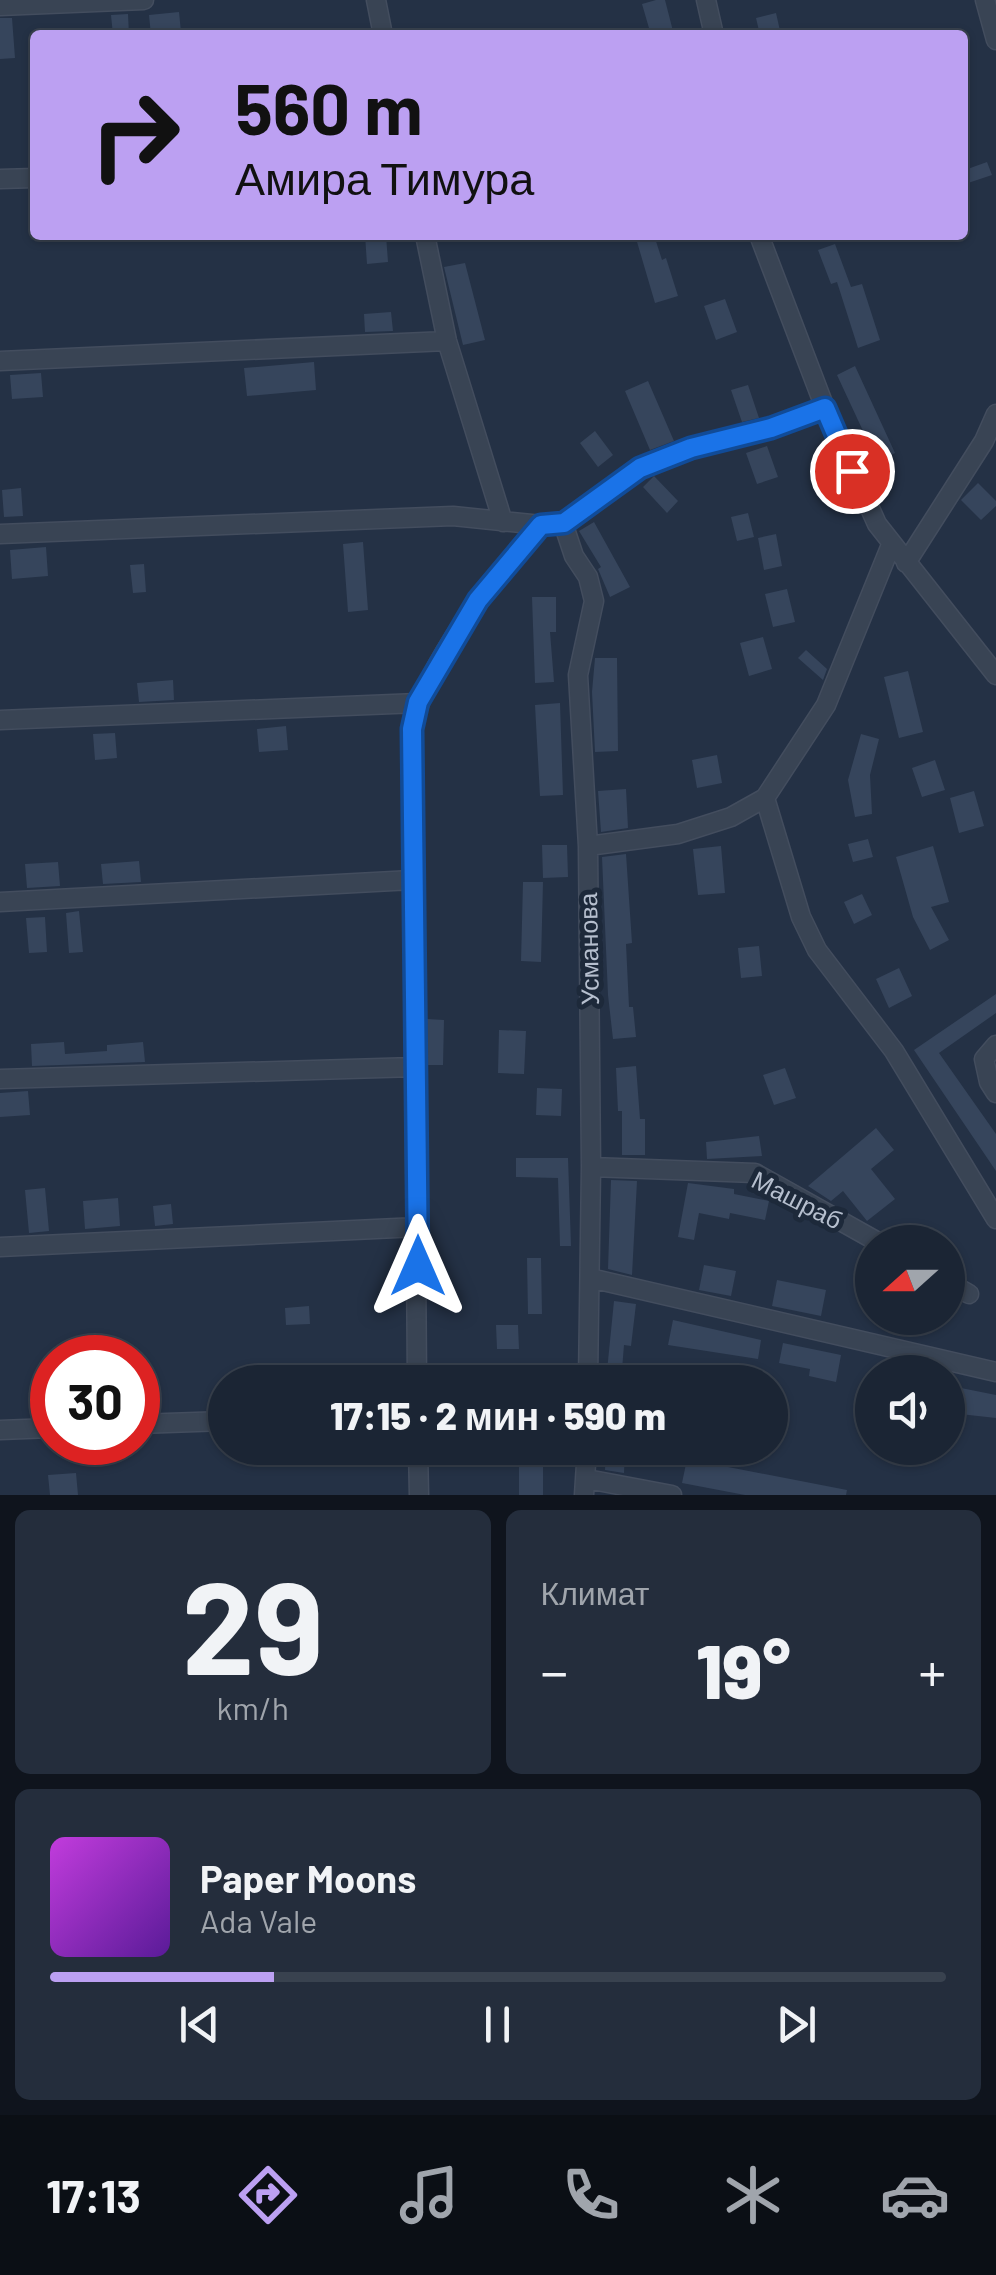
<!DOCTYPE html>
<html lang="ru">
<head>
<meta charset="utf-8">
<style>
	:root { --surface:#1b2534; --page:#242d3c; --text:#f1f3f6; --muted:#a0a5ac; --line:#39424f; --accent:#bca0f2 }
	body { margin:0; font-family:Barlow,sans-serif; background:var(--page); color:var(--text); height:100vh; display:flex; flex-direction:column; font-size:38px; white-space:nowrap }
	* { box-sizing:border-box; margin:0 }
	p { font-size:32px; color:var(--muted) }
	.icon { flex:none; width:55px; height:55px; fill:none; stroke:currentColor; stroke-width:2; stroke-linecap:round; stroke-linejoin:round }
	.map { position:relative; height:1495px; overflow:hidden }
	.side { display:flex; flex-direction:column; gap:15px; padding:15px; background:#0f141d; flex:1 }
	.side>* { flex:none }
	.banner { position:absolute; left:30px; top:30px; width:938px; height:210px; border-radius:10px; box-shadow:0 2px 8px #0004,0 0 0 2px var(--line); background:#bca0f2; color:#111; overflow:hidden }
	.needle { width:65px; rotate:249deg }
	.buttons { position:absolute; left:855px; top:1225px; display:grid; gap:20px }
	.buttons a { display:grid; place-items:center; width:110px; height:110px; border-radius:50%; background:var(--surface); box-shadow:0 2px 8px #0004,0 0 0 2px var(--line); font-size:50px }
	.speed { position:absolute; left:30px; top:1335px; display:flex; gap:20px; font-size:50px; font-weight:700; text-align:center }
	.speed>* { display:grid; place-content:center; width:130px; height:130px; border-radius:50%; background:var(--surface); box-shadow:0 2px 8px #0004,0 0 0 2px var(--line); line-height:1 }
	.speed .limit { border:15px solid #d22; background:#fff; color:#111 }
	.pin { position:absolute; display:grid; place-items:center; width:85px; height:85px; color:#fff; margin:-42px; border:5px solid #fff; border-radius:50%; box-shadow:0 2px 10px #0007 }
	.me { position:absolute; width:110px; margin:-55px; rotate:0deg; stroke-linejoin:round; filter:drop-shadow(0 0 8px #0008) }
	.turn { display:flex; align-items:center; gap:35px; height:210px; padding:0 40px; font-size:45px }
	.turn .icon { width:130px; height:130px; stroke-width:2.5 }
	.turn b { display:block; font-size:70px; line-height:85px }
	.big { font-size:75px; font-weight:800; line-height:1.1 }
	.side .widget { flex:1; display:flex; flex-direction:column; justify-content:center; gap:15px; min-width:0; padding:0 35px; border-radius:15px; background:var(--page) }
	.side .dial { align-items:center; gap:0 }
	.dial b { font-size:130px; line-height:1 }
	.song { display:flex; align-items:center; gap:30px }
	.cover { width:120px; height:120px; border-radius:15px; background:linear-gradient(135deg,hsl(290 70% 55%),hsl(270 70% 35%)) }
	.played { height:10px; border-radius:5px; background:linear-gradient(90deg,var(--accent) 25%,var(--line) 25%) }
	.keys { display:flex; justify-content:space-around; direction:ltr }
	.heat { display:flex; justify-content:space-between; align-items:center; font-size:55px; direction:ltr }
	.side .tiles { flex:1; display:grid; gap:15px; grid-template-columns:1fr 1fr }
	.widget:last-child { grid-column:span 2 }
	.trip { position:absolute; left:208px; top:1365px; width:580px; height:100px; border-radius:50px; background:var(--surface); box-shadow:0 2px 8px #0004,0 0 0 2px var(--line); font-weight:800; line-height:100px; text-align:center }
	.tabs { display:flex; height:160px; justify-content:space-around; align-items:center; background:#0b0f15; color:var(--muted) }
	.tabs .icon { width:70px; height:70px }
	.tabs .selected { color:var(--accent) }
	.tabs b { font-size:45px; color:var(--text) }
	.map>svg:first-child { display:block }
	.building { fill:#36455c }
	.lines { fill:none; stroke-linecap:round; stroke-linejoin:round }
	.minor-casing { stroke:#434d5e; stroke-width:21 }
	.minor { stroke:#394454; stroke-width:18 }
	.route-casing { stroke:#114b97; stroke-width:25 }
	.route { stroke:#1a73e8; stroke-width:18 }
	.labels { text-anchor:middle; stroke-width:10; stroke-linejoin:round; paint-order:stroke }
	.street-label { font-size:25px; fill:#b6bfce; stroke:#1d293a }
</style>
</head>
<body>
<div class="map">
<svg width="996" height="1495" viewBox="0 0 996 1495">
	<rect width="100%" height="100%" fill="#243145"/>
	<!-- building -->
	<path class="building" d="M656 0H665L674 35H651L642 4Z
		M179 12 181 32 151 35 149 15Z
		M776 13 781 35H760L756 18Z
		M128 14 129 35H113L111 15Z
		M0 18H12L15 58 0 59Z
		M987 162 992 175 962 185V171Z
		M365 235H386L388 262 367 264Z
		M635 235H654L662 260 666 258 678 296 655 303Z
		M835 244 851 287 862 284 880 340 858 348 837 282 831 284 818 250Z
		M465 263 485 340 463 345 444 267Z
		M725 299 737 332 716 340 704 306Z
		M391 312 393 331 365 332 364 314Z
		M314 362 316 390 247 396 244 368Z
		M855 366 895 453 877 461 837 375Z
		M41 373 43 397 12 399 10 375Z
		M648 381 674 441 650 450 625 391Z
		M748 385 759 418 742 422 731 390Z
		M595 431 613 455 598 467 580 443Z
		M767 446 778 477 757 484 746 453Z
		M654 476 678 501 667 513 643 487Z
		M978 483 996 501V506L981 520 961 500Z
		M21 488 23 516 4 517 2 490Z
		M748 513 754 537 737 541 731 517Z
		M594 522 630 587 610 597 598 569 601 567 579 531Z
		M776 534 782 566 764 570 758 538Z
		M363 542 368 610 348 612 343 544Z
		M46 547 48 576 12 579 10 550Z
		M144 564 146 592 133 593 130 565Z
		M787 589 795 622 773 627 765 594Z
		M532 597H556V632H550L554 682 535 683Z
		M763 637 772 669 749 676 740 643Z
		M806 650 827 669 823 680 798 658Z
		M595 658H617L618 751 595 752 592 692Z
		M908 671 923 732 899 738 884 677Z
		M173 680 174 700 139 702 137 683Z
		M560 703 563 795 540 796 535 705Z
		M286 726 288 750 259 752 257 729Z
		M115 733 117 758 95 760 93 734Z
		M861 734 879 739 870 775 872 814 855 817 848 780Z
		M717 755 722 783 697 788 692 760Z
		M935 760 945 790 922 797 912 768Z
		M626 789 628 828 601 832 598 791Z
		M974 791 984 826 959 833 950 798Z
		M868 839 873 857 853 862 848 844Z
		M542 845H567L568 877 543 878Z
		M721 846 725 893 698 895 693 849Z
		M933 846 949 902 931 907 949 940 930 950 913 917 896 857Z
		M626 854 632 943 626 944 629 1007H633L636 1037 613 1039 608 995 602 857Z
		M139 861 141 882 103 884 101 864Z
		M58 862 60 886 27 888 25 864Z
		M523 882H543L541 962 521 961Z
		M862 894 872 915 854 924 844 902Z
		M79 911 83 952 69 953 66 913Z
		M45 917 47 952 29 953 26 918Z
		M759 946 762 976 741 978 738 948Z
		M899 968 912 996 889 1008 876 979Z
		M996 994V1013L939 1053 996 1134V1171L914 1050Z
		M427 1019 444 1020 443 1065H428Z
		M499 1030 526 1031 524 1074 498 1073Z
		M64 1042 65 1054 107 1051V1045L143 1042 145 1062 32 1066 31 1044Z
		M636 1066 640 1119H645V1155H622V1111H618L616 1068Z
		M785 1068 796 1098 774 1105 763 1075Z
		M537 1088 562 1089 561 1116 536 1115Z
		M28 1091 30 1115 0 1117V1093Z
		M876 1128 894 1150 871 1169 895 1199 867 1221 843 1191 831 1201 808 1186Z
		M759 1136 762 1156 707 1159 706 1142Z
		M516 1158H568L571 1246H560L558 1178 516 1177Z
		M611 1180 637 1181 632 1275 608 1269Z
		M688 1183 734 1189V1194L769 1201 765 1220 730 1213 729 1219 699 1213 694 1240 678 1237Z
		M45 1188 49 1231 29 1233 25 1190Z
		M118 1198 120 1226 85 1229 83 1201Z
		M171 1204 173 1224 155 1226 153 1206Z
		M912 1224 938 1242H899Z
		M527 1258H541L542 1314H528Z
		M704 1265 736 1271 731 1296 699 1290Z
		M777 1280 826 1290 821 1316 772 1306Z
		M614 1301 636 1304 631 1346 624 1345 621 1382 606 1381Z
		M309 1306 310 1324 286 1325 285 1308Z
		M673 1320 761 1340 758 1359 668 1345Z
		M496 1325H518L519 1349H497Z
		M783 1343 841 1355 836 1382 809 1376 810 1369 779 1363Z
		M550 1364H568L569 1382H551Z
		M956 1387 996 1395V1418L951 1413Z
		M606 1448H625L624 1473 605 1470Z
		M687 1459 847 1490 846 1495H745L682 1483Z
		M519 1461H543V1495H519Z
		M76 1473 78 1495H50L48 1475Z"/>
	<g class="lines">
		<!-- minor casing -->
		<g class="minor-casing">
			<path id="minor" d="M376 0 383 35
				M706 0 714 35
				M985 0 996 40
				M0 6 144 0
				M0 179 35 178
				M425 235 447 341 503 522
				M759 235 825 408 877 524 996 675
				M0 361 447 341
				M563 523 574 556 588 577 594 601 578 675 588 846 591 1167 588 1382
				M0 534 453 516 541 525 563 523 639 468 691 448 771 428 825 408
				M906 563 984 441 996 414
				M0 720 418 703
				M765 798 801 917 817 950 894 1051 996 1219
				M588 846 678 834 731 817 765 798 826 705 891 545
				M0 902 412 880
				M996 1045 984 1059 989 1082 996 1093
				M0 1079 416 1067
				M591 1167 755 1173 878 1242
				M0 1247 418 1227
				M590 1278 996 1372
				M948 1282 969 1294
				M417 1382 412 729C427 660 495 578 541 525
				M138 1424 225 1421
				M0 1430 52 1428
				M418 1448 419 1495
				M587 1479 672 1495
				M584 1495 587 1448"/>
		</g>
		<!-- minor -->
		<use href="#minor" class="minor"/>
	</g>
	<g class="lines">
		<!-- route casing -->
		<g class="route-casing">
			<path id="route" d="M418 1266 412 729 418 702 478 600 541 525 564 523 640 468 691 448 771 428 825 408 852 471"/>
		</g>
		<!-- route -->
		<use href="#route" class="route"/>
	</g>
	<g class="labels">
		<!-- street labels -->
		<g class="street-label">
			<text transform="translate(589 949) rotate(-91)" y="9">Усманова</text>
			<text transform="translate(797 1200) rotate(27)" y="9">Машраб</text>
		</g>
	</g>
</svg>
<div class="buttons">
<a><svg class="needle" viewBox="-14 -14 28 28"><path d="M0-13l5 13h-10z" fill="#e53935"/><path d="M0 13l5-13h-10z" fill="#a0a5ac"/></svg></a>
<a><svg class="icon" aria-label="sound" viewBox="0 0 24 24"><path d="M4 9h4l5-4v14l-5-4H4zM17 9q2 3 0 6"/></svg></a>
</div>
<div class="speed"><div class="limit">30</div></div>
<div class="pin" style="left:852px;top:471px;background:#d93025"><svg class="icon" aria-label="arrive" viewBox="0 0 24 24"><path d="M6 21V4h12l-3 4 3 4H6"/></svg></div>
<svg class="me" style="left:418px;top:1266px" viewBox="-20 -20 40 40"><path d="M0-17L14 15 0 8-14 15z" fill="#1a73e8" stroke="#fff" stroke-width="4"/></svg>
<div class="trip">17:15 · 2 мин · 590 m</div>
<div class="banner">
<div class="turn"><svg class="icon" aria-label="right" viewBox="0 0 24 24"><path d="M7 20v-9h11M14 6l5 5-5 5"/></svg><div><b>560 m</b>Амира Тимура</div></div>
</div>
</div>
<section class="side">
<div class="tiles">
<div class="widget dial"><b>29</b><p>km/h</p></div>
<div class="widget"><p>Климат</p>
<div class="heat"><a>−</a><b class="big">19°</b><a>+</a></div>
</div>
<div class="widget">
<div class="song"><i class="cover"></i><div><b>Paper Moons</b><p>Ada Vale</p></div></div>
<div class="played"></div>
<div class="keys"><svg class="icon" aria-label="previous" viewBox="0 0 24 24"><path d="M18 5L8 12l10 7zM5 5v14"/></svg><svg class="icon" aria-label="pause" viewBox="0 0 24 24"><path d="M8 5v14M16 5v14"/></svg><svg class="icon" aria-label="next" viewBox="0 0 24 24"><path d="M6 5l10 7-10 7zM19 5v14"/></svg></div>
</div>
</div>
</section>
<nav class="tabs">
<b>17:13</b>
<svg class="icon selected" aria-label="directions" viewBox="0 0 24 24"><path d="M12 3l9 9-9 9-9-9zM9 14v-3h6M13 9l2 2-2 2"/></svg>
<svg class="icon" aria-label="music" viewBox="0 0 24 24"><path d="M9 18V5l10-2v13"/><circle cx="6" cy="18" r="3"/><circle cx="16" cy="16" r="3"/></svg>
<svg class="icon" aria-label="phone" viewBox="0 0 24 24"><path d="M5 4h4l2 5-3 2q2 4 5 5l2-3 5 2v4C11 20 4 13 5 4z"/></svg>
<svg class="icon" aria-label="climate" viewBox="0 0 24 24"><path d="M12 3v18M4 7l16 10M4 17L20 7"/></svg>
<svg class="icon" aria-label="car" viewBox="0 0 24 24"><path d="M5 17H2v-5l4-1 3-4h7l3 4 3 1v5h-3M9 17h6M6 11h13"/><circle cx="7" cy="17" r="2"/><circle cx="17" cy="17" r="2"/></svg>
</nav>
</body>
</html>
